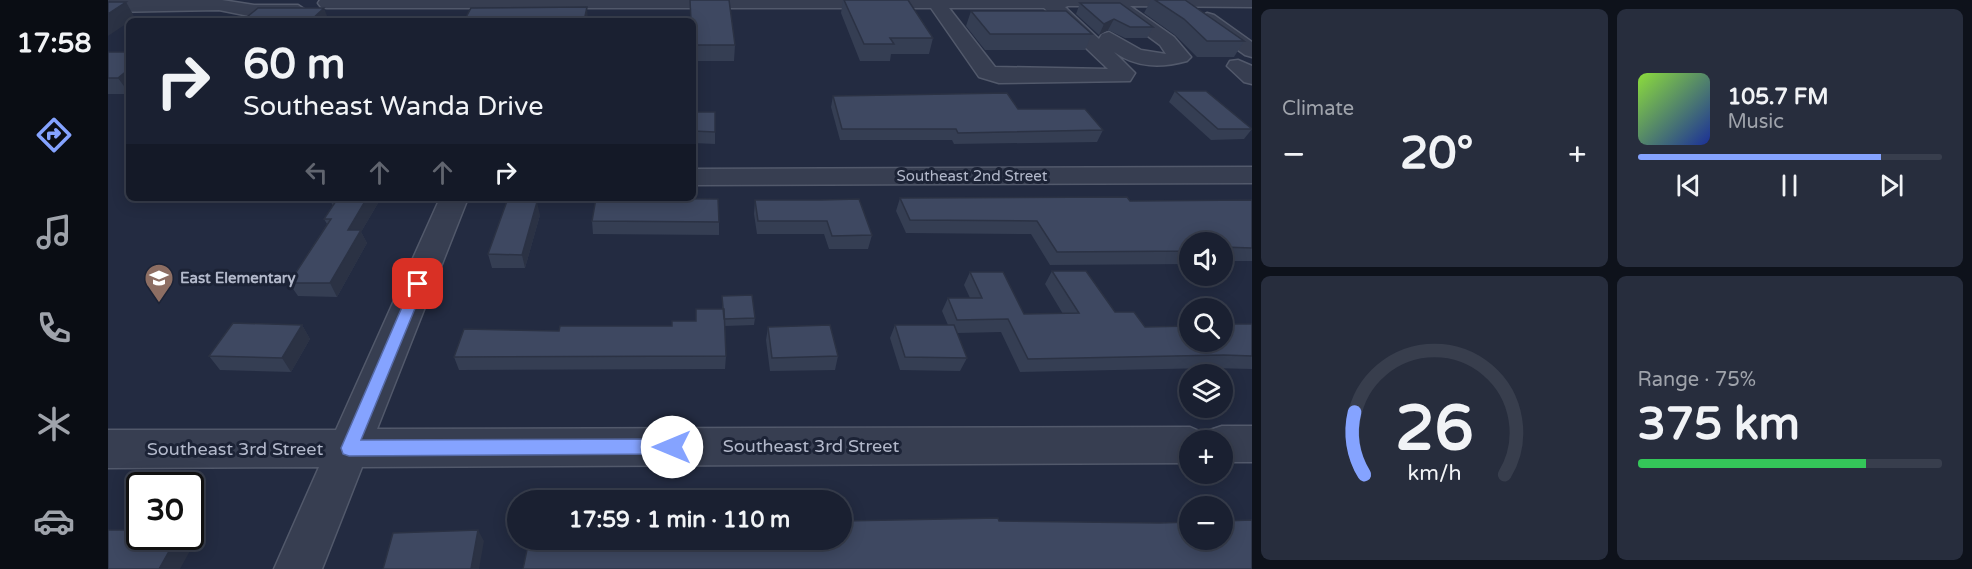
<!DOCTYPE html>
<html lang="en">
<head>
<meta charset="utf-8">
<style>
	:root { --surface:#1a2031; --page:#272d3d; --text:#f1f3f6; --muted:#9fa3ab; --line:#383e4d; --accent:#85a3ff }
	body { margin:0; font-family:"Varela Round",sans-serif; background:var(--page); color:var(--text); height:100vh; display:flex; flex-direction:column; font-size:22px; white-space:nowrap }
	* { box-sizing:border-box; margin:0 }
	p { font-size:20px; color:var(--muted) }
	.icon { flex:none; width:33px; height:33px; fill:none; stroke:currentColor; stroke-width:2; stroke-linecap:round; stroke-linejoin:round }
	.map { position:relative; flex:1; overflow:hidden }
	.drawer { display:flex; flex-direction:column; gap:9px; padding:9px; background:#0e121b; width:720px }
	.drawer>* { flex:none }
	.hud { position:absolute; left:18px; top:18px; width:570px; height:183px; border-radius:9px; box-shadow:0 3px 15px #0003,0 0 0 2px var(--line); background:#1a2031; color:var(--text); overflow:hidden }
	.buttons { position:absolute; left:1071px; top:232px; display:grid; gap:12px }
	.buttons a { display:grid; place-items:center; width:54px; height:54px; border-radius:50%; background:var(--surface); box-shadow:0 3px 15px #0003,0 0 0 2px var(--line); font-size:30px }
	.speed { position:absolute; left:18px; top:472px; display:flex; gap:12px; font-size:30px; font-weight:700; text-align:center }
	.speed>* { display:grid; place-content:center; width:78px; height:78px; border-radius:50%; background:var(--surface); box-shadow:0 3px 15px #0003,0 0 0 2px var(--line); line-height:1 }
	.speed .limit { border:3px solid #111; border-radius:9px; background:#fff; color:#111 }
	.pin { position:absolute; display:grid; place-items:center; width:51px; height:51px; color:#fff; margin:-26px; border-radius:12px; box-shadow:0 3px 9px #0006 }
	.me { position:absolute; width:66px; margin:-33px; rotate:270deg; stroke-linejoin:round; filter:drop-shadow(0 0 4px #0008) }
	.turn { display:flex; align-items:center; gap:21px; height:126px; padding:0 18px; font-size:27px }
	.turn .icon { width:78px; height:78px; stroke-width:2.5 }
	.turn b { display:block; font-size:42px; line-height:51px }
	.lanes { display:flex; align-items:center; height:57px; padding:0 18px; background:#0003; justify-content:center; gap:30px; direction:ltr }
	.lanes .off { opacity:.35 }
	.big { font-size:45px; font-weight:700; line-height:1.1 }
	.drawer .tile { flex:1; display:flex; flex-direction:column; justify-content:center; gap:9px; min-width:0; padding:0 21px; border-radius:9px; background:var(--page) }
	.drawer .dial { align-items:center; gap:0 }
	.dial svg { height:156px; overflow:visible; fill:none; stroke:var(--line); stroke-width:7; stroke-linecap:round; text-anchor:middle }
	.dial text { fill:var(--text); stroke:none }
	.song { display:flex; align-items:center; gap:18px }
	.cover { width:72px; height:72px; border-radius:9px; background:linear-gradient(135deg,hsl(90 70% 55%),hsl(230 70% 35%)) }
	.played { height:6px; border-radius:3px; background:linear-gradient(90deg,var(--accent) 80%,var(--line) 80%) }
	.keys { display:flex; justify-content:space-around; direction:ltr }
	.heat { display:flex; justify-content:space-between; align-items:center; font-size:33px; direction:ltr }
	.charge { height:9px; border-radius:4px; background:linear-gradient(90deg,#34c759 75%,var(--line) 0) }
	.drawer .tiles { flex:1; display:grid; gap:9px; grid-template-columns:repeat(2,1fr) }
	.trip { position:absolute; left:399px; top:490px; width:345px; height:60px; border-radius:30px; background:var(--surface); box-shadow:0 3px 15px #0003,0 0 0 2px var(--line); font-weight:700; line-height:60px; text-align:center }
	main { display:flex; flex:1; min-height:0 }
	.dock { display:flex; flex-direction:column; width:108px; justify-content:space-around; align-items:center; background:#0a0d14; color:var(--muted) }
	.dock .icon { width:42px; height:42px }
	.dock .current { color:var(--accent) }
	.dock b { font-size:27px; color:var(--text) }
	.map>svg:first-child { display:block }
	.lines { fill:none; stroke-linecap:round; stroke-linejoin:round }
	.minor-casing { stroke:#52596b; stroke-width:3 }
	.minor { fill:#373e51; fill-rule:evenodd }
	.wall { fill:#353e53 }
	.shaded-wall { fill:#2b3244 }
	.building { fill:#3e4861; stroke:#2b3244; stroke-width:1.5 }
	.route { fill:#85a3ff; stroke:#566aa6; stroke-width:1.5 }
	.labels { text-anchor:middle; stroke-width:6; stroke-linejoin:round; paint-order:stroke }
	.street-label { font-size:15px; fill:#b3b9cb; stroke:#1c2336 }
	.poi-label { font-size:15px; font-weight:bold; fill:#b3b9cb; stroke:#1c2336; text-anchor:start }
	.near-street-label { font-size:18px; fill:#b3b9cb; stroke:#1c2336 }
</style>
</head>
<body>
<main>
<nav class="dock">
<b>17:58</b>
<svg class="icon current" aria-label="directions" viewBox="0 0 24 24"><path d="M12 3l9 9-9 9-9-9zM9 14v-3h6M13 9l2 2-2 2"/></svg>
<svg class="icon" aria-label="music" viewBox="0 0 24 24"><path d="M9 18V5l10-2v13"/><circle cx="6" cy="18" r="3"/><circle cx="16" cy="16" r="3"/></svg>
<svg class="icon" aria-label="phone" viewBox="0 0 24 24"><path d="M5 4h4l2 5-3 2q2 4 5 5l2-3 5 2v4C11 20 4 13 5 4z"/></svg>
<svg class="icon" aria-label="climate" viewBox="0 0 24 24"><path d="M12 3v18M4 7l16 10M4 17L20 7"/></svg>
<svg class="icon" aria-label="car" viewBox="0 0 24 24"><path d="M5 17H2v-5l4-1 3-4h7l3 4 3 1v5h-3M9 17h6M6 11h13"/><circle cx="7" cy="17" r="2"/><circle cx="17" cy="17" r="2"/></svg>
</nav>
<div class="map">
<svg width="1144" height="569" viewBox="0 0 1144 569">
	<rect width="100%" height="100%" fill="#232b41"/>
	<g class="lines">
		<!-- minor casing -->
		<g class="minor-casing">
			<path id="minor" d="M0 0H114L146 5H190L199 11 190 17H146L111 10 0 12Z
				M212 0H1144V7L1022 6 1066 37 1083 57 1079 61C1053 68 1029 68 1006 52L1027 73 1022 81 891 83 871 77 823 8H219L213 7 210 3ZM960 6H999L1052 45 1058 54 1033 50 1001 32 994 34 991 39 957 7ZM841 8H936L1000 69 887 67Z
				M1099 13 1106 15 1144 42V57L1137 55 1092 23 1089 19Z
				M1130 60 1144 66V84L1136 82 1119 66 1122 61Z
				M1144 167V183L585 185V169Z
				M332 198H360L269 429 1082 427 1098 434 1099 431 1114 426H1144V462H1114V441H1082V463L254 467 214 569H166L211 467 0 468V430H228Z"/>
		</g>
		<!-- minor -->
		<use href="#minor" class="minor"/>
	</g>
	<!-- wall -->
	<path class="wall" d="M582 0 627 45 626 61H585V21H582Z
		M735 0H800L825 38 821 54H783L782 61H752L733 13Z
		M1043 0H1077L1136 41 1126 57H1089L1067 35 1036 13Z
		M972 3 1045 27 1039 38H1017L1000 30 991 35 968 14Z
		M863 11 984 34 977 50H877L858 26Z
		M0 52H21V94H0Z
		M1067 91 1144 129 1136 139 1103 140 1061 102Z
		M725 96 910 109 995 130 989 142 846 144 844 140H732L723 107Z
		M585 112 607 132V144L585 143Z
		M221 198H273L253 232 259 243 229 297 190 296 181 283 219 224 216 219 225 206Z
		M792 198 1022 201 1144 200V261H1114V243H1082V264L942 265 923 234 798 233 788 211Z
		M647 200H713L764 235 760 249H721L716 234H649L646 214Z
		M432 215 417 268H384L380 254Z
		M484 221 611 222V235L485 234Z
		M944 271 1007 312 1037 327 1144 324V369L1103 368 912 372 893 332 849 333 859 358 852 371 792 370 782 338 787 325H840L834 311 840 298H862L856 285 862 272 916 314H955L937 284Z
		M614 296 647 318 646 325 617 326 618 356 617 369 351 370 346 357 451 331 564 326 588 321 614 309Z
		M194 325 202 339 183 372 112 370 101 356Z
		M660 327 730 356 727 370 662 371 658 340Z"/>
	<!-- shaded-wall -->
	<path class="shaded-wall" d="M18 2 27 18 0 36V14Z
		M479 7 480 21H476Z
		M216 8 221 21H202Z
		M1006 19 1000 30 991 35 996 24Z
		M21 69V93L10 78Z
		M259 198H273L253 232 259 243 229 297 222 283 240 230Z
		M429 202 432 215 417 268 414 255Z
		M194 325 202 339 183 372 174 358Z
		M370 530 376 541 371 569H363Z
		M82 536 88 540 72 569H51L69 537H82Z"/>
	<!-- building -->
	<path class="building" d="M582 0H621L627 45H585V21H583Z
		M736 0H800L825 38H782L786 44H756Z
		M1047 0H1077L1136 41H1099L1076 19Z
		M0 2H18L0 14Z
		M972 3H1012L1045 27H1022L1006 19 996 24Z
		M479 7 476 21H356L363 8Z
		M150 8H216L202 21H134Z
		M863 11H958L984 34H882Z
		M0 52H21V69L10 78H0Z
		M1067 91H1098L1144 129H1110Z
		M899 93 910 109H977L995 130 850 133 848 129H734L725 96Z
		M585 112H607V132L585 131Z
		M1019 197 1022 201 1144 200V248L1114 247V243H1082V251L949 252 929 221 802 220 792 198Z
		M230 198H259L240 230H253L222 283H181L223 219H216Z
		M488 198 610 199 611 222 484 221Z
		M751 199 764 235 724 236 719 221H650L647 200H713Z
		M399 201 429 202 414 255 380 254Z
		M944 271H978L1007 312H1026L1037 327 1082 326V342H1114V324H1144V356L1116 355 920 359 900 319 849 320 840 298H874L862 272H895L916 314 971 313Z
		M644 295 647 318 616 319 614 296Z
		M588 309H616L618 356 346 357 356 329 451 331 452 326H564V321H588Z
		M125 323 194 325 174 358 101 356Z
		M722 325 730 356 664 358 660 327Z
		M787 325H846L859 358 797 357Z
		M890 518 891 521 1052 523 1082 522V540H1114V521L1144 520V569H415L421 540H734V521Z
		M0 530H32V537H69L51 569H0Z
		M370 530 363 569H275L285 533Z"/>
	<!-- route -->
	<path class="route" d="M310 279 317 284 253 440 564 439 570 441 573 447 570 452 564 454 241 456 235 454 233 448 304 284Z"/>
	<!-- icons -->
	<defs>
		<g id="school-pin" transform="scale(1.5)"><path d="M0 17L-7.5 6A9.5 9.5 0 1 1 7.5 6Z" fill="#8d6e63" stroke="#1c2336"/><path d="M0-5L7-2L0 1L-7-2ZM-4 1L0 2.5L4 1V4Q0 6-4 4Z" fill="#fff"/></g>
	</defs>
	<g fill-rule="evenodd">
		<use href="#school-pin" x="51" y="278"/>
	</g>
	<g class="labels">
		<!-- street labels -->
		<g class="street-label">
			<text x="864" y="181">Southeast 2nd Street</text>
		</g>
		<!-- poi labels -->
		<g class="poi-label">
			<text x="72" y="283">East Elementary</text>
		</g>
		<!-- near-street labels -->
		<g class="near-street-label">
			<text x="703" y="452">Southeast 3rd Street</text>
			<text x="127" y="455">Southeast 3rd Street</text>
		</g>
	</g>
</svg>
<div class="buttons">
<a><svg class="icon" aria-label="sound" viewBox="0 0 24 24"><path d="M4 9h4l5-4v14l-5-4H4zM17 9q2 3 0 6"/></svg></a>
<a><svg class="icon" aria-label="search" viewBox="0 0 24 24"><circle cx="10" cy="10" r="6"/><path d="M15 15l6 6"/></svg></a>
<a><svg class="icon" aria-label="layers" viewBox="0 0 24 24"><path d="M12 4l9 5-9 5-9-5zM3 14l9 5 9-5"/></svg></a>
<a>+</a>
<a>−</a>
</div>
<div class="speed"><div class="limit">30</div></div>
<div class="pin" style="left:310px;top:284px;background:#d93025"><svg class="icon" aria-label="arrive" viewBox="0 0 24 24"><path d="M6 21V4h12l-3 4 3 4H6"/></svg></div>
<svg class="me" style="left:564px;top:447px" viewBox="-20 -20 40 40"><circle r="19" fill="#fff"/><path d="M0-13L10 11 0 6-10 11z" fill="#85a3ff"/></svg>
<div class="trip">17:59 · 1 min · 110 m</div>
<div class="hud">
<div class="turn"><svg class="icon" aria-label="right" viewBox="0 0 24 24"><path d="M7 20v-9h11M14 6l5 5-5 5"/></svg><div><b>60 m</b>Southeast Wanda Drive</div></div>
<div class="lanes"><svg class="icon off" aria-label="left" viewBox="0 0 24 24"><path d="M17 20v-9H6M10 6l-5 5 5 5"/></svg><svg class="icon off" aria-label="ahead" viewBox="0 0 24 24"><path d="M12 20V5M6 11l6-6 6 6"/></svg><svg class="icon off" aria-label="ahead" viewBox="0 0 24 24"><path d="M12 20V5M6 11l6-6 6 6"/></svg><svg class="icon" aria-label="right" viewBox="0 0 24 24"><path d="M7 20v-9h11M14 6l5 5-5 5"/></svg></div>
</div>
</div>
<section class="drawer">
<div class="tiles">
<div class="tile"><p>Climate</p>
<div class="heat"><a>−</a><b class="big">20°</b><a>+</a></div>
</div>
<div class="tile">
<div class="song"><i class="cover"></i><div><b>105.7 FM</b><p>Music</p></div></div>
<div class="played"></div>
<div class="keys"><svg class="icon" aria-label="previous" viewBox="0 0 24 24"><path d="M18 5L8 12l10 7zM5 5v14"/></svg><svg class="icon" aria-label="pause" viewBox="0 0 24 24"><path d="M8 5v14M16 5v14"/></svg><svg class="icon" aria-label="next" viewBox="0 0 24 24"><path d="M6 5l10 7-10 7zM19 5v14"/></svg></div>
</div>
<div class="tile dial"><svg viewBox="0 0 100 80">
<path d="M14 69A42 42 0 1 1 86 69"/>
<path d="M14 69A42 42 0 0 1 9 37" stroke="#85a3ff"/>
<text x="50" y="56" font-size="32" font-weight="700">26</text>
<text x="50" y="72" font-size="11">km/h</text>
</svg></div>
<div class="tile"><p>Range · 75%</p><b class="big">375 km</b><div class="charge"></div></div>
</div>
</section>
</main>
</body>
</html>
